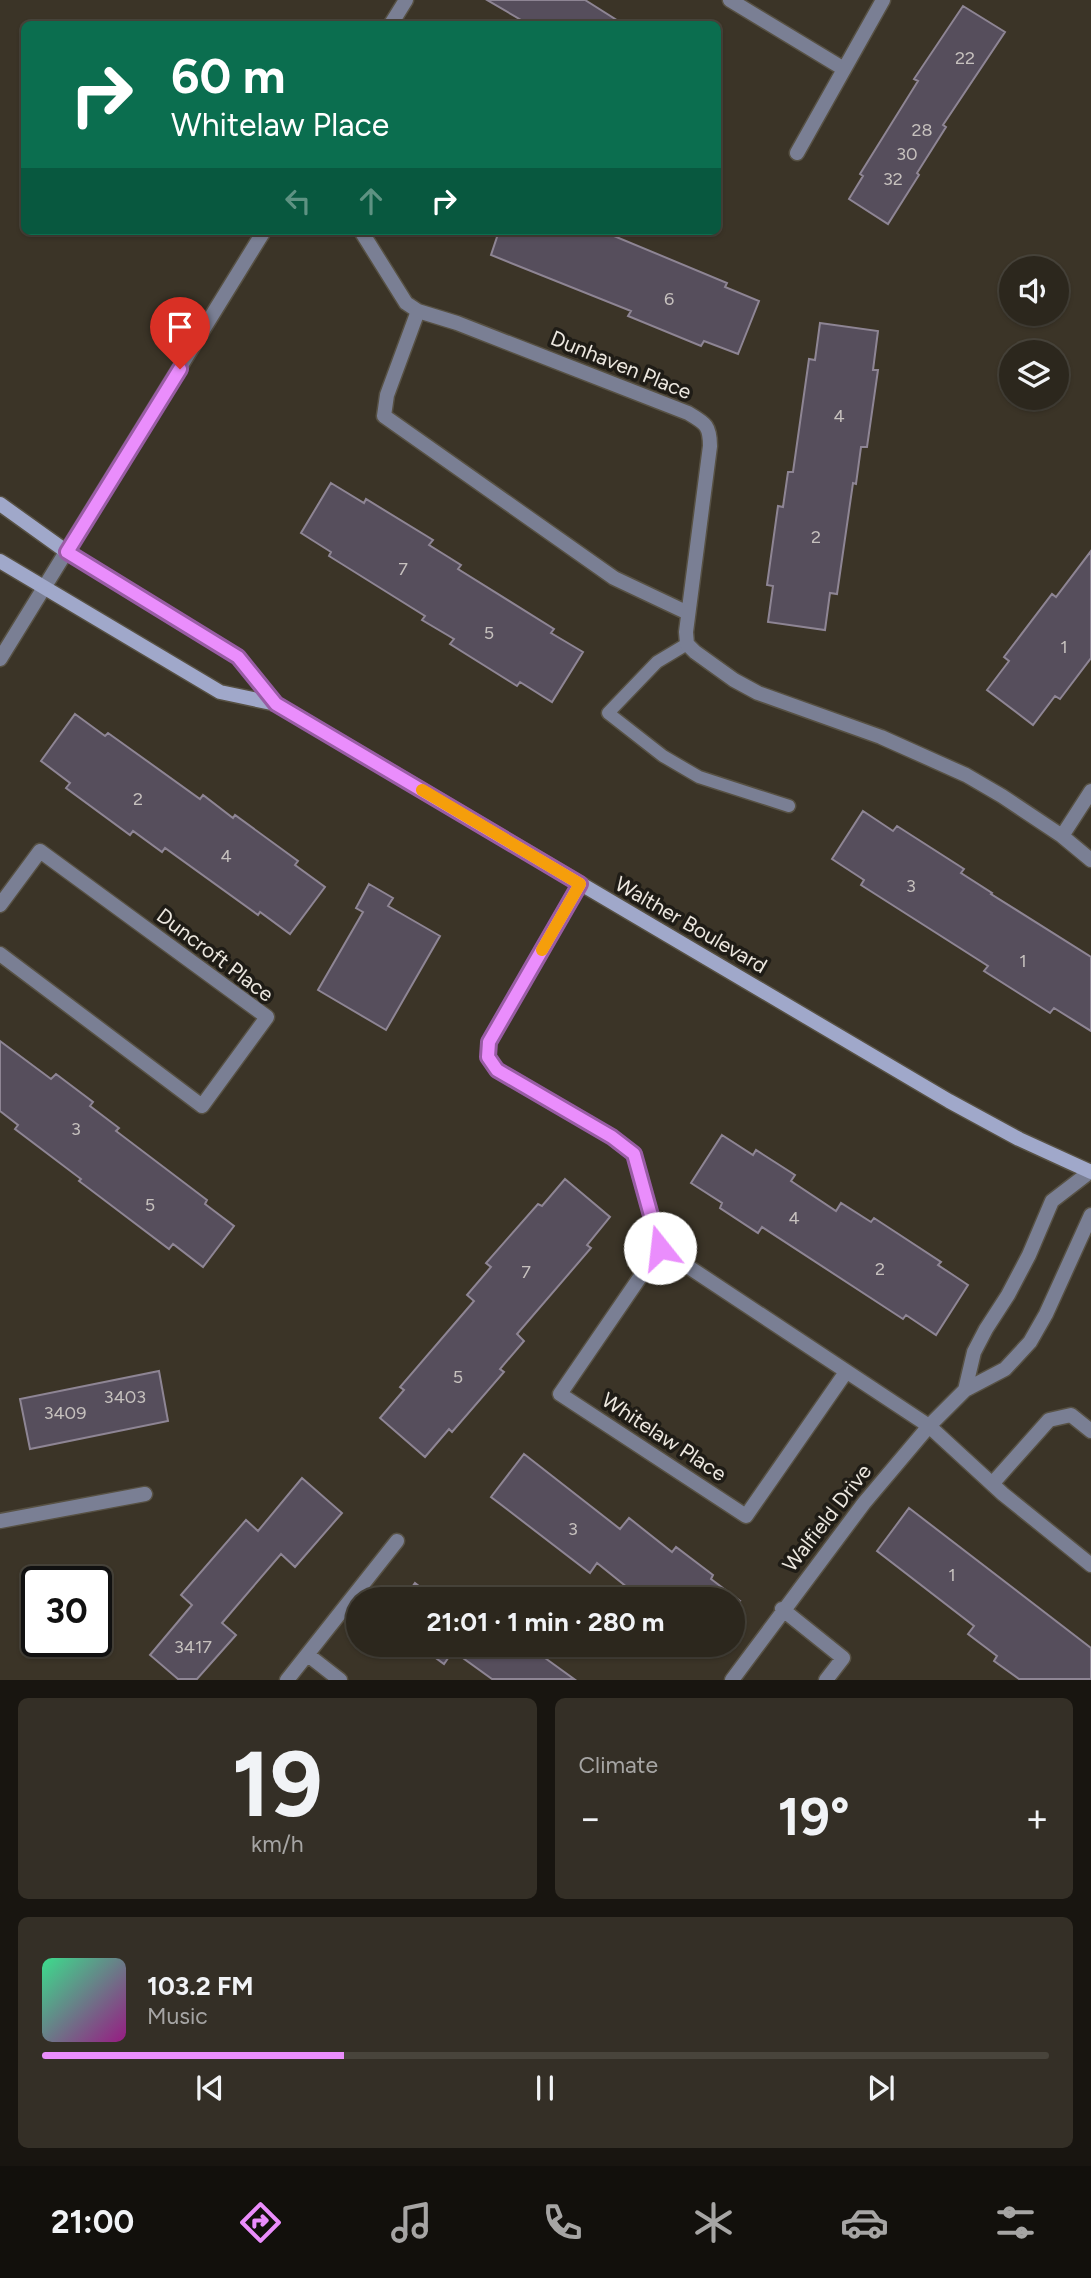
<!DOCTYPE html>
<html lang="en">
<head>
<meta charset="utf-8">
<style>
	:root { --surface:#2c271d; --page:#342f26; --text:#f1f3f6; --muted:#a6a5a4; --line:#48443b; --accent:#ea8dfc }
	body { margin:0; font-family:Figtree,sans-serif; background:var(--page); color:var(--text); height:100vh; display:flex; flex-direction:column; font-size:26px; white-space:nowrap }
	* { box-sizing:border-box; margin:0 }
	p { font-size:23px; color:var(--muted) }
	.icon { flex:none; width:38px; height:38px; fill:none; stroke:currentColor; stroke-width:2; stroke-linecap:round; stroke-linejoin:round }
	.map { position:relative; height:1680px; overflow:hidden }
	.side { display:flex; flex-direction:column; gap:18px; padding:18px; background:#181510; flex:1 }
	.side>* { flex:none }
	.banner { position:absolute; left:21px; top:21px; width:700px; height:214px; border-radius:10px; box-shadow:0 2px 5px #0004,0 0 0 2px var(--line); background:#0b6e4f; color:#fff; overflow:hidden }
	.buttons { position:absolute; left:999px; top:256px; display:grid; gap:14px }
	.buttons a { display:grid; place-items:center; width:70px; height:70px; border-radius:50%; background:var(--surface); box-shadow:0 2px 5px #0004,0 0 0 2px var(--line); font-size:35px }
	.speed { position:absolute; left:21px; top:1566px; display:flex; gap:14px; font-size:35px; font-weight:700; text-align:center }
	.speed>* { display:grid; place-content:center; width:91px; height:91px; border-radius:50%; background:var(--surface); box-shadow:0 2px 5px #0004,0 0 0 2px var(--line); line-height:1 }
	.speed .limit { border:4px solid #111; border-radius:10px; background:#fff; color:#111 }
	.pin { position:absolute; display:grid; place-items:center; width:60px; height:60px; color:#fff; margin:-72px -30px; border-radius:50% 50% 50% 0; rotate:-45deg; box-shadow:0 0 7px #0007 }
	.pin .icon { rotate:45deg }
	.me { position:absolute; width:77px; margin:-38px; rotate:344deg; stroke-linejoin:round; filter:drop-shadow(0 0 5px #0008) }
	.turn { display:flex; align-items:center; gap:24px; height:147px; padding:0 35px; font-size:32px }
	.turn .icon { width:91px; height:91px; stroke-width:2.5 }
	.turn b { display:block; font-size:49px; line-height:60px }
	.lanes { display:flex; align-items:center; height:66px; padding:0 35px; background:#0003; justify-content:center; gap:35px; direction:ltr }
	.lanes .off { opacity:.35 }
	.big { font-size:52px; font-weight:700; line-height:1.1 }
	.side .card { flex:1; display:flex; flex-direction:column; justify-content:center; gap:10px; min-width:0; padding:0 24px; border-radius:10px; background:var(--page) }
	.side .dial { align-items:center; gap:0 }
	.dial b { font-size:91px; line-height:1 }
	.song { display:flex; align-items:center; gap:21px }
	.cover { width:84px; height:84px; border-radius:10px; background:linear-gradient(135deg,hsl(150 70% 55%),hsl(310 70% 35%)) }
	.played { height:7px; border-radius:4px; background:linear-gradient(90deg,var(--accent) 30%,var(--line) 30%) }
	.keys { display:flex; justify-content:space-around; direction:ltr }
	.heat { display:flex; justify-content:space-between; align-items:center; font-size:38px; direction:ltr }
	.side .tiles { flex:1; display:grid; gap:18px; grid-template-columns:1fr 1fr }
	.card:last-child { grid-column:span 2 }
	.trip { position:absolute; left:346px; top:1587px; width:399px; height:70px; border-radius:35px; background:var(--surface); box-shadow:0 2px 5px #0004,0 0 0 2px var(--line); font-weight:700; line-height:70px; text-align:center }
	.tabs { display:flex; height:112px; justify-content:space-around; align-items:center; background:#12100c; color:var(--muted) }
	.tabs .icon { width:49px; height:49px }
	.tabs .active { color:var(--accent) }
	.tabs b { font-size:32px; color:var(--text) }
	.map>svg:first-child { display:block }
	.building { fill:#564e5c; stroke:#8e8594; stroke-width:2 }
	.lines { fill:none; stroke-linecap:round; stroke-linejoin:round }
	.service-casing { stroke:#575144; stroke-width:15 }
	.minor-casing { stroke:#575144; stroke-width:17 }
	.secondary-casing { stroke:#575144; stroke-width:17 }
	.service { stroke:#7a7f94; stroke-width:12 }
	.minor { stroke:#7a7f94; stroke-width:14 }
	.secondary { stroke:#a0a8ca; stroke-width:14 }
	.route-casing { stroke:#985ca4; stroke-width:18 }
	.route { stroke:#ea8dfc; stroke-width:12 }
	.slow { stroke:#f59e0b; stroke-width:12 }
	.labels { text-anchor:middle; stroke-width:7; stroke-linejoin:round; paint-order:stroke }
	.number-label { font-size:18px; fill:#c6c1be }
	.street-label { font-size:21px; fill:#ece7df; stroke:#1f1c16 }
</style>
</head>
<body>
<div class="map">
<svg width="1091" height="1680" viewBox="0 0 1091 1680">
	<rect width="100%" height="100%" fill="#3b3427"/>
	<!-- building -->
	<path class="building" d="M487 0H585L623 24H528Z
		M963 6 1005 32 943 125 946 127 917 173 919 175 888 224 849 199 863 176 860 174 918 81 914 79Z
		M499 231H602L727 283 725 287 759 301 738 354 704 341 701 346 628 316 631 311 491 255Z
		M820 323 878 331 873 370H878L867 447H861L856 484 853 483 837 594 830 593 825 630 768 622 773 586 767 585 778 506 783 507 788 472H793L809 359 815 360Z
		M331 483 364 503 366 499 433 540 429 545 461 565 458 569 554 629 551 633 583 652 552 702 520 682 517 686 450 644 454 639 422 620 425 616 329 556 331 552 301 533Z
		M1091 551V658L1060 699 1055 696 1033 725 987 690 1009 661 1004 657 1052 594 1056 597Z
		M75 714 105 736 108 733 200 799 203 795 233 818 235 815 298 861 295 865 325 887 290 934 260 912 258 915 165 848 162 852 133 831 130 835 66 788 70 783 41 761Z
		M863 811 893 831 897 826 964 869 961 873 992 893 991 894 1091 957V1031L1054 1008 1050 1013 984 971 988 966 861 885 864 880 832 859Z
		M369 884 393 898 388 906 440 936 386 1030 318 990 363 912 356 908Z
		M0 1041 51 1079 56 1074 93 1102 90 1106 119 1128 116 1131 207 1200 205 1204 234 1226 203 1267 173 1244 169 1249 79 1181 81 1179 15 1129 18 1125 0 1111Z
		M722 1135 753 1155 756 1150 795 1175 791 1181 836 1211 841 1203 871 1222 874 1218 941 1262 938 1265 968 1285 936 1335 906 1315 903 1319 762 1227 758 1233 720 1208 722 1203 691 1183Z
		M565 1179 610 1217 587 1245 591 1248 517 1334 524 1341 500 1369 504 1372 452 1432 449 1429 425 1457 380 1418 404 1390 400 1387 474 1301 467 1295 491 1267 486 1263 538 1204 542 1206Z
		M159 1371 168 1421 30 1449 20 1399Z
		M524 1454 620 1529 629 1518 672 1552 676 1547 713 1575 711 1579 740 1601 733 1609V1600H643L597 1563 590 1573 491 1497Z
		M302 1478 342 1513 295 1567 281 1554 222 1623 236 1635 197 1679H178L150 1655 192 1605 181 1595 246 1520 258 1531Z
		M909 1508 1091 1648V1679H1019L994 1661 997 1656 968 1634 974 1626 877 1551Z
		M415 1583 437 1600H403Z
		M418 1645H527L574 1679H492L453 1651 444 1664Z"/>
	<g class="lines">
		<!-- service casing -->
		<g class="service-casing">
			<path id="service" d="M687 644 657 662 608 713 663 756 699 777 789 806"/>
		</g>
		<!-- minor casing -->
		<g class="minor-casing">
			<path id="minor" d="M730 0 844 69
				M391 24 406 0
				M797 153 883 0
				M361 231 406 303 418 311 457 323 688 413C705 423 710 425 710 446L686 632 687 644 695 652 734 680 758 693 881 737 966 775 1002 796 1062 836 1091 860
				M418 311 387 395 384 416 614 578 688 613
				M0 659 264 231
				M1062 836 1091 791
				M580 884 489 1042 488 1057 497 1070 612 1137 634 1154 660 1248 929 1426 1003 1494 1091 1565
				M0 905 40 851 267 1017 202 1106 0 954
				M660 1248 560 1394 746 1516 846 1372
				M965 1390 974 1352 986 1329 1008 1295 1029 1255 1052 1201 1091 1171
				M992 1484 1049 1420 1071 1415 1091 1431
				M0 1521 145 1494
				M782 1609 843 1658 826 1680
				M308 1655 340 1680
				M287 1680 397 1541
				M732 1680 864 1503 929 1426 965 1390 1005 1369 1030 1342 1046 1314 1091 1215"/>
		</g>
		<!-- secondary casing -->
		<g class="secondary-casing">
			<path id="secondary" d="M0 504 67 552 238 657 276 704
				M0 561 220 692 276 704 949 1101 1019 1139 1091 1172"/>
		</g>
		<!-- service -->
		<use href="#service" class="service"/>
		<!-- minor -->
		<use href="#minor" class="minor"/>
		<!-- secondary -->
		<use href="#secondary" class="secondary"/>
	</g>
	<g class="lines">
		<!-- route casing -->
		<g class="route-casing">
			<path id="route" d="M180 369 67 552 238 657 276 704 580 884 489 1042 488 1057 497 1070 612 1137 634 1154 660 1248"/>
		</g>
		<!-- route -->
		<use href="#route" class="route"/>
		<!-- slow -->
		<path class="slow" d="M422 790 580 884 542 950"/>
	</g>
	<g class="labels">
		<!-- number labels -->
		<g class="number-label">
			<text x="965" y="64">22</text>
			<text x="922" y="136">28</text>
			<text x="907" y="160">30</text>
			<text x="893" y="185">32</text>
			<text x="669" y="305">6</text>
			<text x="839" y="422">4</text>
			<text x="816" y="543">2</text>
			<text x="403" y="575">7</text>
			<text x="489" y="639">5</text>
			<text x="1064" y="653">1</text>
			<text x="138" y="805">2</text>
			<text x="226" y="862">4</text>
			<text x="911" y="892">3</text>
			<text x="1023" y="967">1</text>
			<text x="76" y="1135">3</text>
			<text x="150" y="1211">5</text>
			<text x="794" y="1224">4</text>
			<text x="880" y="1275">2</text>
			<text x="526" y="1278">7</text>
			<text x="458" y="1383">5</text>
			<text x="125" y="1403">3403</text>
			<text x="65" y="1419">3409</text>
			<text x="573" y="1535">3</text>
			<text x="952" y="1581">1</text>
			<text x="193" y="1653">3417</text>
		</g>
		<!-- street labels -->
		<g class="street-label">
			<text transform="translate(621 365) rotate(22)" y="7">Dunhaven Place</text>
			<text transform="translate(691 925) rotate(30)" y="7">Walther Boulevard</text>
			<text transform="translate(215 955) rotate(37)" y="7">Duncroft Place</text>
			<text transform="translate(664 1437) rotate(33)" y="7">Whitelaw Place</text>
			<text transform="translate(827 1518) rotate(-52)" y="7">Walfield Drive</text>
		</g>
	</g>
</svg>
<div class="buttons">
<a><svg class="icon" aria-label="sound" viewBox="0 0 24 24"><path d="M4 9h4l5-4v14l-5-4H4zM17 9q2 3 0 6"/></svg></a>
<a><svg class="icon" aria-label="layers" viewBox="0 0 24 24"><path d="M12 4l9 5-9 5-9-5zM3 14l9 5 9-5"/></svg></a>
</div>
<div class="speed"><div class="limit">30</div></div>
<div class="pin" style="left:180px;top:369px;background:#d93025"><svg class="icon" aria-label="arrive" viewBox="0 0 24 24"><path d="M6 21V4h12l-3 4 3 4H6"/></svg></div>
<svg class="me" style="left:660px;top:1248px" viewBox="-20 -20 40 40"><circle r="19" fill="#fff"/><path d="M0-13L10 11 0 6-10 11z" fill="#ea8dfc"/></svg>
<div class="trip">21:01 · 1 min · 280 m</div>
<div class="banner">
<div class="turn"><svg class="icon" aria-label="right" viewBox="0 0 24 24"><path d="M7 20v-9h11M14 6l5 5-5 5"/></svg><div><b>60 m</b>Whitelaw Place</div></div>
<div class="lanes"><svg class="icon off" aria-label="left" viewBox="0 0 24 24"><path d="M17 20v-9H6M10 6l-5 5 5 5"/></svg><svg class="icon off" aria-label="ahead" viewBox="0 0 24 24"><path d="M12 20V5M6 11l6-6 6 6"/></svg><svg class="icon" aria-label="right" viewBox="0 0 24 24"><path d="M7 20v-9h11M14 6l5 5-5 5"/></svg></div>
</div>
</div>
<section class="side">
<div class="tiles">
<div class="card dial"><b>19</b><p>km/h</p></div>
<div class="card"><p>Climate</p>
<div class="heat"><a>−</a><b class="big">19°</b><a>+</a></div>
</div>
<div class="card">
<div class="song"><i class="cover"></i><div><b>103.2 FM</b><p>Music</p></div></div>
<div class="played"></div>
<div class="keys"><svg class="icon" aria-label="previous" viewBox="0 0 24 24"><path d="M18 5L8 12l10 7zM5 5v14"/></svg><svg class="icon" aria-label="pause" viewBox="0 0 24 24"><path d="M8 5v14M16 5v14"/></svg><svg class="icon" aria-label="next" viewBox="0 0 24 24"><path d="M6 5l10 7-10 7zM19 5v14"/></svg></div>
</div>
</div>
</section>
<nav class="tabs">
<b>21:00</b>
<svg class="icon active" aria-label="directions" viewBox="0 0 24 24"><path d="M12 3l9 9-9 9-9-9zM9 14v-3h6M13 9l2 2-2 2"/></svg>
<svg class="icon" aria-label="music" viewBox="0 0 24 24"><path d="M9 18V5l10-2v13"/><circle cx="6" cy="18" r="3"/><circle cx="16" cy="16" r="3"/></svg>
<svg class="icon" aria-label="phone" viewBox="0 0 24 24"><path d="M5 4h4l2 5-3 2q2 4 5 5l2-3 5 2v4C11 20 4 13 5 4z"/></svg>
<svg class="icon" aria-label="climate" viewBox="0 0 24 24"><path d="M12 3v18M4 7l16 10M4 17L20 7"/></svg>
<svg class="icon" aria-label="car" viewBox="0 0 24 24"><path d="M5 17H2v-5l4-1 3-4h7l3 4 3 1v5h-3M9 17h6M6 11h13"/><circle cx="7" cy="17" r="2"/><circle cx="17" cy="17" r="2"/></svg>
<svg class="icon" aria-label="filters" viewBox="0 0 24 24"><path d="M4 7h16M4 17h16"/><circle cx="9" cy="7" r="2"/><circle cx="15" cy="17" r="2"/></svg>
</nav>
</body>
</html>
